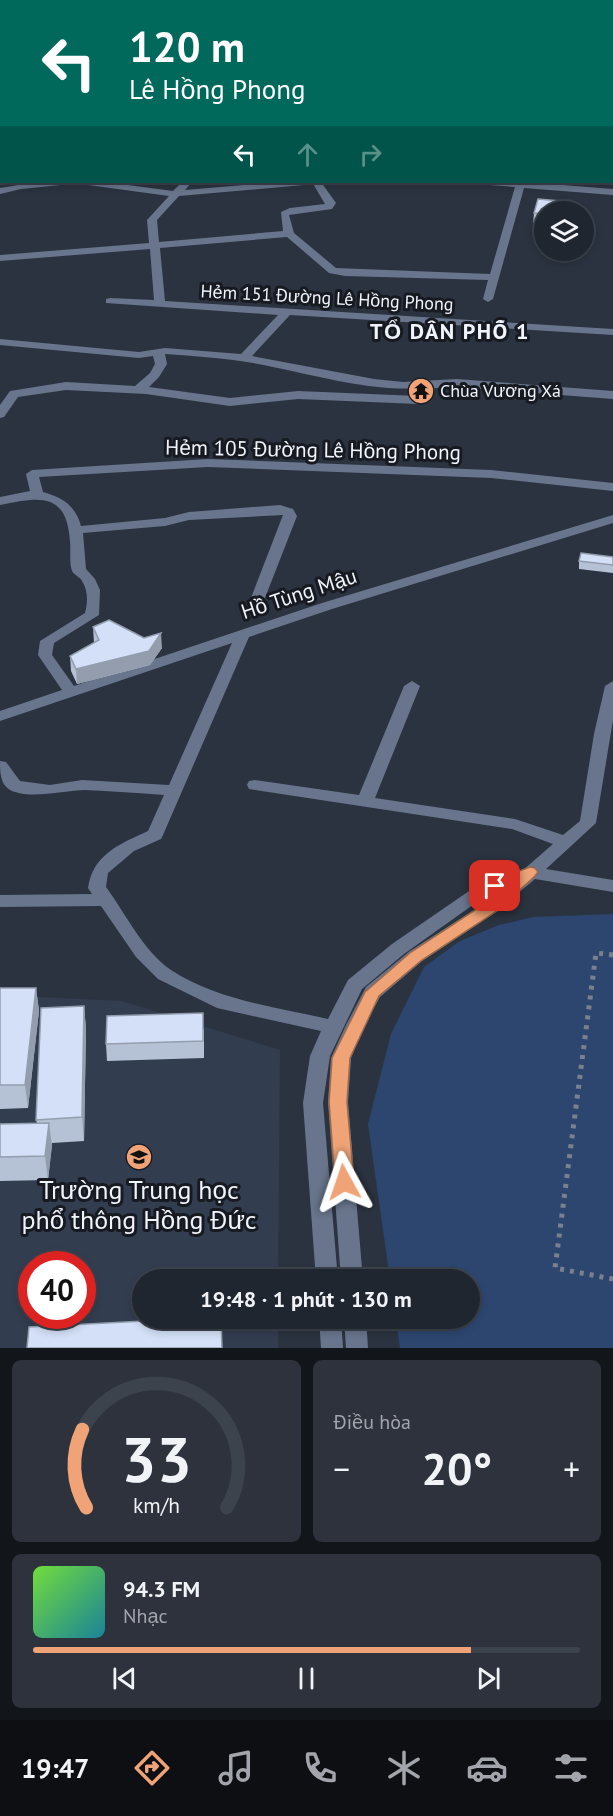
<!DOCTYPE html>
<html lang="vi">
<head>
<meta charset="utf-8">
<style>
	:root { --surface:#202630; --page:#2d323c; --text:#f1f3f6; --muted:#a2a5ab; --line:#3d434c; --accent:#efa377 }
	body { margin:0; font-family:"PT Sans",sans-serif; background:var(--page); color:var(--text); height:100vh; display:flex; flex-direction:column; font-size:22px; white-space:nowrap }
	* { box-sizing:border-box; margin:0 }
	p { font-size:20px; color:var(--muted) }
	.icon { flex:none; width:33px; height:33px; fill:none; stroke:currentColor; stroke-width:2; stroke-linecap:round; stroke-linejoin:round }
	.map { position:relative; height:1348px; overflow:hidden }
	.panel { display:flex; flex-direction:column; gap:12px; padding:12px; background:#12151a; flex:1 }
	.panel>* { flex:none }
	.guide { position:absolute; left:0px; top:0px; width:614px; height:183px; box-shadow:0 3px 9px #0003,0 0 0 2px var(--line); background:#00695c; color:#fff; overflow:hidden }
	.buttons { position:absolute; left:534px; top:201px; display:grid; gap:12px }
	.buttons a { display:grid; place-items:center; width:60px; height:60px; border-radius:50%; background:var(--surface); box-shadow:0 3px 9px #0003,0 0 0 2px var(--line); font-size:30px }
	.speed { position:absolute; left:18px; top:1251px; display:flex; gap:12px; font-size:30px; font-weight:700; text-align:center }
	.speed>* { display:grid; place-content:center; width:78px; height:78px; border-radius:50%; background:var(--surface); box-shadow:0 3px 9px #0003,0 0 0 2px var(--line); line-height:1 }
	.speed .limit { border:9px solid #d22; background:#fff; color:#111 }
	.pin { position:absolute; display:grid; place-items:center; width:51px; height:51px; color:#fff; margin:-26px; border-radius:12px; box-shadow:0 3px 9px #0006 }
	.me { position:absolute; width:66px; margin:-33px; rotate:355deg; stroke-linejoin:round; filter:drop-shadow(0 0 4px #0008) }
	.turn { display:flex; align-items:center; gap:21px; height:126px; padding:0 30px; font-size:27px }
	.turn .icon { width:78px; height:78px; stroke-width:2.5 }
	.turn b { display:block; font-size:42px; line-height:51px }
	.lanes { display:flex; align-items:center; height:57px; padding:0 30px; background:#0003; justify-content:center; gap:30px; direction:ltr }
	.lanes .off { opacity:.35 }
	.big { font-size:45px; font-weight:700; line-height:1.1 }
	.panel .tile { flex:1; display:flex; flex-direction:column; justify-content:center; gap:9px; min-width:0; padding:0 21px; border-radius:9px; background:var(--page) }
	.panel .dial { align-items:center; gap:0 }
	.dial svg { height:156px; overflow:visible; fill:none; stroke:var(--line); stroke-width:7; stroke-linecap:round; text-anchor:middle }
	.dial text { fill:var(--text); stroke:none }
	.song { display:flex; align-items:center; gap:18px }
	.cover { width:72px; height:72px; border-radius:9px; background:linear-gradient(135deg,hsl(100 70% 55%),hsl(190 70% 35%)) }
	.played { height:6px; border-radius:3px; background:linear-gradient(90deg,var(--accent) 80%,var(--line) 80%) }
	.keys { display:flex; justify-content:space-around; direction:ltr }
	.heat { display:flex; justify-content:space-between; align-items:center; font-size:33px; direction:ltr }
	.panel .tiles { flex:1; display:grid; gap:12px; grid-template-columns:1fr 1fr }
	.tile:last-child { grid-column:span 2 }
	.trip { position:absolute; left:132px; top:1269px; width:348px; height:60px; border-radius:30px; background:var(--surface); box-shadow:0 3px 9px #0003,0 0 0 2px var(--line); font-weight:700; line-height:60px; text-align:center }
	.dock { display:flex; height:96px; justify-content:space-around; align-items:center; background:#0d0f13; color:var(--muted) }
	.dock .icon { width:42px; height:42px }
	.dock .current { color:var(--accent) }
	.dock b { font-size:27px; color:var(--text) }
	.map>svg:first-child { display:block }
	.built { fill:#323d50; fill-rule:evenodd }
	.green { fill:#2d466f }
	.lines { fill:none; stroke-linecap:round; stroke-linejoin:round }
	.path { stroke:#7a808c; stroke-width:5; stroke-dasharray:4 6; stroke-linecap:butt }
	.minor { fill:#68758c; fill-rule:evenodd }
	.major { fill:#9cb8e5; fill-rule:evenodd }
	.wall { fill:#b5c1d4 }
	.shaded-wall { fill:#949dad }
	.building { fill:#d3e0f7; stroke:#949dad; stroke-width:1.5 }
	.route { fill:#efa377; stroke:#9b6a4d; stroke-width:1.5 }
	.labels { text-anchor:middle; stroke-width:6; stroke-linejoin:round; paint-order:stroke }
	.far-street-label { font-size:18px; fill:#eff4fd; stroke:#171a20 }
	.far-poi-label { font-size:18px; fill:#eff4fd; stroke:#171a20; text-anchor:start }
	.street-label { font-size:21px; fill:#eff4fd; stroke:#171a20 }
	.far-district-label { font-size:22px; font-weight:bold; letter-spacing:1.5px; fill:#eff4fd; stroke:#171a20 }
	.near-poi-label { font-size:26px; fill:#eff4fd; stroke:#171a20 }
</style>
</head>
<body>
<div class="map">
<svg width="613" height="1348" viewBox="0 0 613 1348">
	<rect width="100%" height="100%" fill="#2b3340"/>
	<!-- built -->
	<path class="built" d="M0 995 122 1001 280 1050 278 1279 142 1280V1318L278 1319V1348H0ZM32 1264H82V1316H32Z"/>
	<!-- green -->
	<path class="green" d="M613 914V1348H400L396 1319 470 1318V1280L390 1279 368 1124 391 1034 424 967 460 941 499 925 533 917Z"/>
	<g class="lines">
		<!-- path -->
		<path class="path" d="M613 955 596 953 555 1268 613 1279"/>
		<!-- minor -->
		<path class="minor" d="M28 0H37L38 2H29Z
			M213 0H221L213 2Z
			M338 0H346L338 2Z
			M360 0H389L391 2H361Z
			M454 0H462L454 2Z
			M577 0H585V2H577Z
			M612 14H613V18H612Z
			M0 101H2V107H0Z
			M2 122V129L0 130V123Z
			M37 182H66L61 185 21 189 0 194V188Z
			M83 182H105L173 191 182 182H192L185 190 278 182H309L304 185 179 196 157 220 159 242 283 231 281 212 290 208 325 204 312 182H321L336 203 332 209 289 215 294 233 336 268 490 274 515 187 489 185 485 182H525L613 189V195L524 188 493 299 488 302 483 299 488 280 345 276 329 273 287 237 160 248 165 301 613 329V335L290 315 252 356 374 379 403 382 457 379 613 391V399L457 387 435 388 429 402 418 404 298 399 230 406 146 394 66 390 18 397 4 417 0 418V405L10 391 66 382 135 386 150 373 155 364 153 356 139 358 0 345V339L139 352 165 348 241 354 278 315 106 303V299L110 298 154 300 150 249 0 261V255L149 243 147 220 169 196 88 185ZM165 354C194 356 224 358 253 363 309 373 366 392 423 388L418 396 298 391 230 398 149 387 159 377 167 364Z
			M208 459 491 470 613 483V491L491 478 208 467 39 477 43 492C63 498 75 505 81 526L165 518 189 512 280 505 293 509 297 516 263 603 256 607 249 603 283 515 189 520 165 526 83 533 86 569 95 579 100 590 99 615 54 643 52 655 74 686 322 603 613 515V523L332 609 249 637 163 835 161 839 134 851 108 873 106 887C126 914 143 951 171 970 217 1000 275 1007 328 1019L348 980 392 944 472 889 513 872 522 871 553 844 512 829 255 790 249 789 247 785 249 781 255 780 359 795 404 686 412 681 420 686 375 798 515 819 563 835 580 821 594 734 605 686 613 681V720L596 823 546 869 613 880V892L535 879 497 911 422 961 380 997 364 1025 351 1058 348 1102 363 1280H341L328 1102 331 1058 346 1025 366 987 410 951 485 903 498 892 484 897 404 954 362 989 330 1056 323 1103 338 1280H316L303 1103 310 1056 321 1031 217 1008 158 979 136 957 101 906 0 907V895L92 894 88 888C93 854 120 844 148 831L164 795C138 793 111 791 85 790 66 790 29 800 10 790 0 784 0 772 0 761L6 762 20 781 50 785 82 780 169 785 232 643 0 721V711L62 690 38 655 40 641 85 613C88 602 88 590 82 581 80 577 74 575 72 571 69 563 71 550 70 542 67 491 39 497 0 505V497L30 491 26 474 32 470Z
			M319 1318H341L343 1348H321Z
			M344 1318H366L368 1348H346Z"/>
		<!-- major -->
		<path class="major" d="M0 48H2V52H0Z
			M612 91H613V97H612Z"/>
	</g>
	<!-- wall -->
	<path class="wall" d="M544 212V226L533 225 534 213Z
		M613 557V573L579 569V561Z
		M93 627 162 648 150 665 77 684 71 671 70 656 94 643Z
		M0 988H36L39 1011 28 1108 0 1109Z
		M84 1006 86 1029 84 1141 52 1143 48 1180 0 1181V1124L37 1123 36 1120Z
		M204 1029V1058L107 1061 106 1044Z"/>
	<!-- shaded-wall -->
	<path class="shaded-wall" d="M161 633 162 648 150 665 77 684 76 669Z
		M36 988 39 1011 28 1108 25 1085Z
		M84 1006 86 1029 84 1141 82 1117Z
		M49 1123 52 1146 48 1180 45 1156Z"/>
	<!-- building -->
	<path class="building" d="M538 199 560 201 557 212H544V214L534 213Z
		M581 553 613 557V565L579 561Z
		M109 620 144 638 161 633 149 651 76 669 70 656 99 640 93 627Z
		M0 988H36L25 1085H0Z
		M84 1006 82 1117 36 1120 41 1008Z
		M203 1013V1041L106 1044 107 1016Z
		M49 1123 45 1156 0 1157V1124Z
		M203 1318H221L222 1348H27L29 1327Z"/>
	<!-- route -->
	<path class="route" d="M530 867 535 868 538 872 535 876 497 911 422 960 379 996 350 1058 347 1102 354 1182 351 1187 344 1189 337 1187 335 1182 329 1102 332 1058 365 992 411 952 486 903 500 890H490L487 886 490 882Z"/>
	<!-- icons -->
	<defs>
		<g id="temple-disc" transform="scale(1.35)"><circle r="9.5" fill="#efa377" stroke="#171a20"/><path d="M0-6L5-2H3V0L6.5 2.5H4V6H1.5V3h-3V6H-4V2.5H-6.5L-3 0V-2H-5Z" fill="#111"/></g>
		<g id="school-disc" transform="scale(1.35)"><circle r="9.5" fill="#efa377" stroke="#171a20"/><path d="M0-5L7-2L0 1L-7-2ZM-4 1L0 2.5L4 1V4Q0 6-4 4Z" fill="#111"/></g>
	</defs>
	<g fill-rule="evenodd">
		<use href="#temple-disc" x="421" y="391"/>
		<use href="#school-disc" x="139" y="1157"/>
	</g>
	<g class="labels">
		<!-- far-street labels -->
		<g class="far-street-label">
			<text transform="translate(327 298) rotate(3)" y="6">Hẻm 151 Đường Lê Hồng Phong</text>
		</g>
		<!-- far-poi labels -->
		<g class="far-poi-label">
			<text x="440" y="397">Chùa Vương Xá</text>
		</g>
		<!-- street labels -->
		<g class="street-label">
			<text transform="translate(313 450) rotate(1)" y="7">Hẻm 105 Đường Lê Hồng Phong</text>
			<text transform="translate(299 594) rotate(-18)" y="7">Hồ Tùng Mậu</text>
		</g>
		<!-- far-district labels -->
		<g class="far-district-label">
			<text x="450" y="339">TỔ DÂN PHỐ 1</text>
		</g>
		<!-- near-poi labels -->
		<g class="near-poi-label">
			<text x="139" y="1199">Trường Trung học<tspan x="139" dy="30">phổ thông Hồng Đức</tspan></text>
		</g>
	</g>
</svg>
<div class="buttons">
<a><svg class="icon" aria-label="layers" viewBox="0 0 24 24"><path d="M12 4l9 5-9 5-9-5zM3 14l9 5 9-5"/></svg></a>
</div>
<div class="speed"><div class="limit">40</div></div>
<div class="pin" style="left:495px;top:886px;background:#d93025"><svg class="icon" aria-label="arrive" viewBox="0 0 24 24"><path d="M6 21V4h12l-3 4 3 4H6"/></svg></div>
<svg class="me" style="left:344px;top:1182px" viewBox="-20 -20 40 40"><path d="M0-17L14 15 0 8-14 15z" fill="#efa377" stroke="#fff" stroke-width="4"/></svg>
<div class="trip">19:48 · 1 phút · 130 m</div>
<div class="guide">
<div class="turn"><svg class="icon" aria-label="left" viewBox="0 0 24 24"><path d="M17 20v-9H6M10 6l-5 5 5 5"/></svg><div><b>120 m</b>Lê Hồng Phong</div></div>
<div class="lanes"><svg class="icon" aria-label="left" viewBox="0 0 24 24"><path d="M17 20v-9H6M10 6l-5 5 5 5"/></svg><svg class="icon off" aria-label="ahead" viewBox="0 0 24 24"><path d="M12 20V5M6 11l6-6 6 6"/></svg><svg class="icon off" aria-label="right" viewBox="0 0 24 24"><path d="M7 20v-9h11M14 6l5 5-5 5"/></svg></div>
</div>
</div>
<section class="panel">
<div class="tiles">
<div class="tile dial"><svg viewBox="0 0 100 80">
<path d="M14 69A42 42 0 1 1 86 69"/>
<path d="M14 69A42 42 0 0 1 12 29" stroke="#efa377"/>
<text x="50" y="56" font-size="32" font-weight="700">33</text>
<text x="50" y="72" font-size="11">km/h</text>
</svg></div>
<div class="tile"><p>Điều hòa</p>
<div class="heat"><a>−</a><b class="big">20°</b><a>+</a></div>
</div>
<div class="tile">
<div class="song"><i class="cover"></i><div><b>94.3 FM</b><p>Nhạc</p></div></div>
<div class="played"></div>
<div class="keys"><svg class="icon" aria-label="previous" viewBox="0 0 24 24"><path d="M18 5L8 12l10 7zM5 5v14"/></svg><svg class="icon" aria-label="pause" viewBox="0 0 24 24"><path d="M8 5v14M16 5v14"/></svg><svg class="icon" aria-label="next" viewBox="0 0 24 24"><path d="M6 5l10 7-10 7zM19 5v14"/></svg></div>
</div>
</div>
</section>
<nav class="dock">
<b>19:47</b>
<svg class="icon current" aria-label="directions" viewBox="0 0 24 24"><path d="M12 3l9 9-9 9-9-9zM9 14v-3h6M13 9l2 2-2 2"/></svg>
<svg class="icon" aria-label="music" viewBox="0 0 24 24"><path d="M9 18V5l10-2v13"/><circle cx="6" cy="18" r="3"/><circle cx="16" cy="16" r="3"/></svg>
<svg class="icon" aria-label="phone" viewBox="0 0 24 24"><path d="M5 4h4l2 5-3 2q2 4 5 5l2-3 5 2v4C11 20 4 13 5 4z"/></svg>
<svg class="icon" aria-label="climate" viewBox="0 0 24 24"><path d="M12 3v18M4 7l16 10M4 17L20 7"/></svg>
<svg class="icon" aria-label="car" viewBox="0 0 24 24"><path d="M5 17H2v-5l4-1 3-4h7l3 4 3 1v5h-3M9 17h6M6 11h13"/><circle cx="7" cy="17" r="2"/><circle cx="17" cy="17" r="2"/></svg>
<svg class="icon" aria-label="filters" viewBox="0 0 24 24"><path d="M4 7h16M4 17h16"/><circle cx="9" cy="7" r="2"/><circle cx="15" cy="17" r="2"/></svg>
</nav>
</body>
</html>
